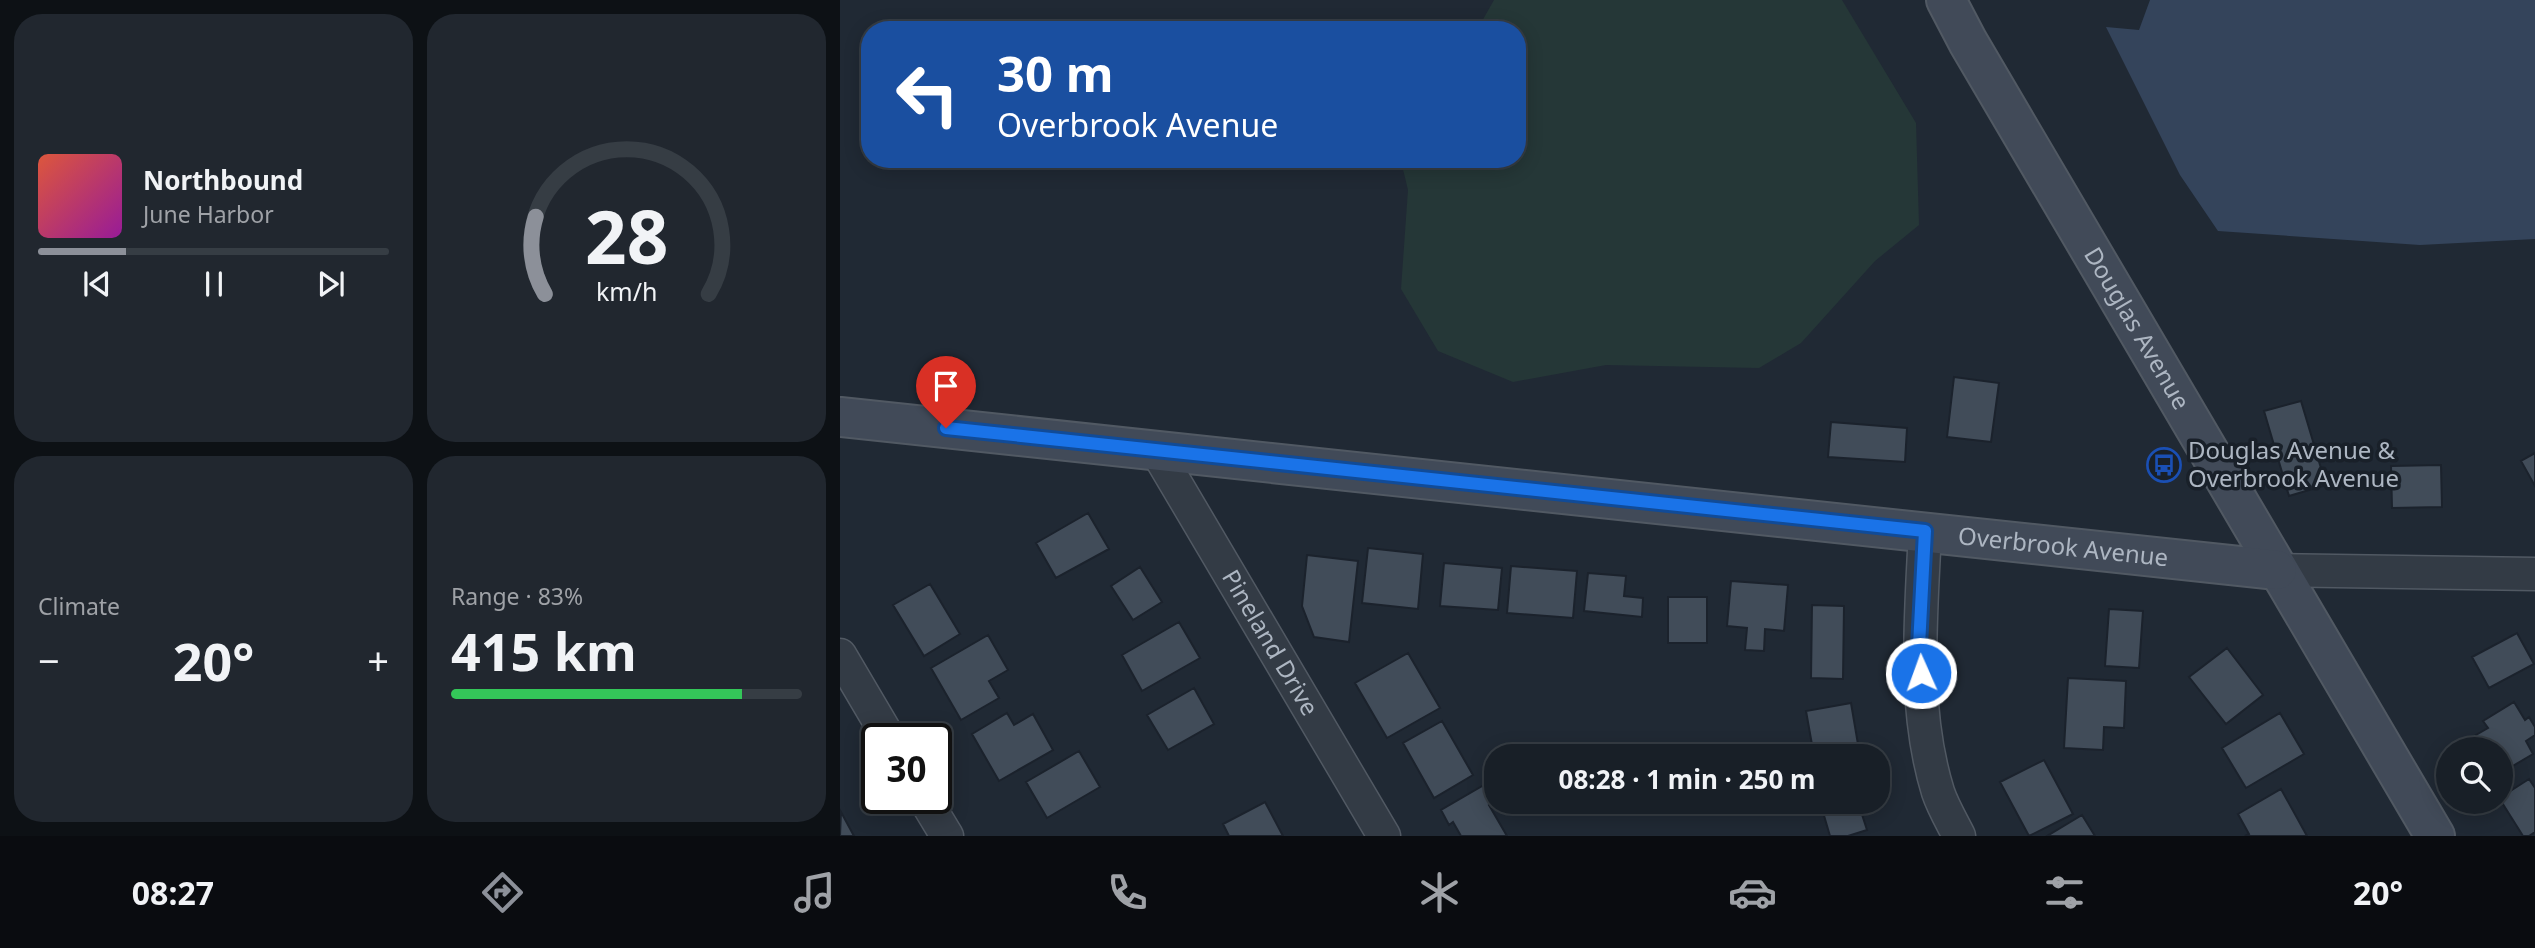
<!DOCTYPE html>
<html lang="en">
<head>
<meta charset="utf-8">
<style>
	:root { --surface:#181f27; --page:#21272f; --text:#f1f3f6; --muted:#9fa2a7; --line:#363d44; --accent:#8c9099 }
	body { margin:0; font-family:"Noto Sans",sans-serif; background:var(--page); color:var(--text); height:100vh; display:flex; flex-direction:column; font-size:26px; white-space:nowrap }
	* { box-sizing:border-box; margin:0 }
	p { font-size:23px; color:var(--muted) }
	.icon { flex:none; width:38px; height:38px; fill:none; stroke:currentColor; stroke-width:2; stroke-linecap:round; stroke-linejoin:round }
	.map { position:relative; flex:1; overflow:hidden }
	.sheet { display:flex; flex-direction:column; gap:14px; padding:14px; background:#0d1115; width:840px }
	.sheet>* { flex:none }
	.banner { position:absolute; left:21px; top:21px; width:665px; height:147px; border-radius:28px; box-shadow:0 4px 18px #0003,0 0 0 2px var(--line); background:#1a4fa0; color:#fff; overflow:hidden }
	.buttons { position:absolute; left:1596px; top:737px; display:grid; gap:14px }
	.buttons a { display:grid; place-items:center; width:77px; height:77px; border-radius:50%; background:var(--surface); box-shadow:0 4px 18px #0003,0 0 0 2px var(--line); font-size:35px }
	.speed { position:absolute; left:21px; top:723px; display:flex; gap:14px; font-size:35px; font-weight:700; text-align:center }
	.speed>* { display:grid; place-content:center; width:91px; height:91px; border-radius:50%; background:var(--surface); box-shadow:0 4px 18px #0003,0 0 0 2px var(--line); line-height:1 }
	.speed .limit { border:4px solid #111; border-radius:10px; background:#fff; color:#111 }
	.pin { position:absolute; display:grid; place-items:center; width:60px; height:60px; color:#fff; margin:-72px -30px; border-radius:50% 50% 50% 0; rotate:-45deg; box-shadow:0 0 7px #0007 }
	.pin .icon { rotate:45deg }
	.me { position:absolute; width:77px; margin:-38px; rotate:358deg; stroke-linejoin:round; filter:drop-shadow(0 0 5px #0008) }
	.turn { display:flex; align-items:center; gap:24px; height:147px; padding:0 21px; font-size:32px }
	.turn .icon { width:91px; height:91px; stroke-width:2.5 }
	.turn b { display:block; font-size:49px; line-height:60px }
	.big { font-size:52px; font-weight:700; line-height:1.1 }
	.sheet .card { flex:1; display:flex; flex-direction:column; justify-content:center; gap:10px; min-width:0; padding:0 24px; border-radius:28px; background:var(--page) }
	.sheet .dial { align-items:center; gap:0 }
	.dial svg { height:182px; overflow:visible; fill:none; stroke:var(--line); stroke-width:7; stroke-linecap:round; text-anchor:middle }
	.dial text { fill:var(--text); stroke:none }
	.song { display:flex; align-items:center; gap:21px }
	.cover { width:84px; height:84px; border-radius:10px; background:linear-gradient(135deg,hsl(10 70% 55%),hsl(300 70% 35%)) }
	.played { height:7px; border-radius:4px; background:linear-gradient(90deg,var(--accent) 25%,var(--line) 25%) }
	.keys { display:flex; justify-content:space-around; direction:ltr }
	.heat { display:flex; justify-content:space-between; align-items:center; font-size:38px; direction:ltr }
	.charge { height:10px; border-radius:5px; background:linear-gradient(90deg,#34c759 83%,var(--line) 0) }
	.sheet .tiles { flex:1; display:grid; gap:14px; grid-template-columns:repeat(2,1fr) }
	.trip { position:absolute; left:644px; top:744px; width:406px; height:70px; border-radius:28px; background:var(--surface); box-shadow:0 4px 18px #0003,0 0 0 2px var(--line); font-weight:700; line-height:70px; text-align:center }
	.tabs { display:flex; height:112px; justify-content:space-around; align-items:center; background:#0a0c10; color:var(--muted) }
	.tabs .icon { width:49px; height:49px }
	.tabs .active { color:var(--accent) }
	.tabs b { font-size:32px; color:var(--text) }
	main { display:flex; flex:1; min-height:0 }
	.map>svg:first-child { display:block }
	.green { fill:#253737 }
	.water { fill:#34445b }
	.building { fill:#414c59; stroke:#1b222c; stroke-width:2 }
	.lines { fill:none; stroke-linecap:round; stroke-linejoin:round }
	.street-casing { stroke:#515963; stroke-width:35 }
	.secondary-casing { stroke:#515963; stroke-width:42 }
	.street { stroke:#333b45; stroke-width:32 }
	.secondary { stroke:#414a58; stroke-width:38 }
	.route-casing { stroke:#114b97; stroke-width:18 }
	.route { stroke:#1a73e8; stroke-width:12 }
	.labels { text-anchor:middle; stroke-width:7; stroke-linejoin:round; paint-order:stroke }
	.street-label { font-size:24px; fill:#adb6c2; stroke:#192029 }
	.poi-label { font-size:24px; fill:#adb6c2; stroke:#192029; text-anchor:start }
</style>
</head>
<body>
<main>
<section class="sheet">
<div class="tiles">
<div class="card">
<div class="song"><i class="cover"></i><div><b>Northbound</b><p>June Harbor</p></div></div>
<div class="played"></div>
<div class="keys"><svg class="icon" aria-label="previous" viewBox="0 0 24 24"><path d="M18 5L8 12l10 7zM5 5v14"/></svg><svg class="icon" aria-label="pause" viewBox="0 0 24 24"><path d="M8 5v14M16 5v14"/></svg><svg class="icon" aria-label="next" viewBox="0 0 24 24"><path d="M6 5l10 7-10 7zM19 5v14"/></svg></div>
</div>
<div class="card dial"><svg viewBox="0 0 100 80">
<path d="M14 69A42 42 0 1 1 86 69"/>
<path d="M14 69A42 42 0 0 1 10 35" stroke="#8c9099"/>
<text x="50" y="56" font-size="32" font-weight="700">28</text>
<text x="50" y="72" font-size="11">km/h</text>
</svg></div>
<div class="card"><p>Climate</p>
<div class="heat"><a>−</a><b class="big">20°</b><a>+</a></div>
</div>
<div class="card"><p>Range · 83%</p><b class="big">415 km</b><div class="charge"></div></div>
</div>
</section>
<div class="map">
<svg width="1695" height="836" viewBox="0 0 1695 836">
	<rect width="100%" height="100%" fill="#202934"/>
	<!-- green -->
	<path class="green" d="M654 0H1002L1076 123 1079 225 1035 261 961 343 919 368 766 365 673 382 598 351 561 289 568 190 562 165 565 159H677V30H637Z"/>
	<!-- water -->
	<path class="water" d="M1310 0H1695V239L1580 245 1378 231 1340 175 1266 27 1299 30Z"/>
	<!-- building -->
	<path class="building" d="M1114 377 1159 383 1151 442 1107 437Z
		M1461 401 1486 485 1449 496 1424 411Z
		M991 422 1067 428 1065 462 988 457Z
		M1695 453V486L1681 461Z
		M1601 465 1602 507 1552 508 1551 466Z
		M248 513 269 549 216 578 196 543Z
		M528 548 583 554 578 609 522 603Z
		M467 555 518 561 509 642 474 637 462 606Z
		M604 563 662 568 658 610 600 606Z
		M671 566 737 571 733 618 667 613Z
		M300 567 322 602 293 620 271 586Z
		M748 573 786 576 784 596 803 598 802 617 744 611Z
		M891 581 948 585 944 631 925 629 924 651 905 650 907 628 887 626Z
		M90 584 120 634 84 656 53 605Z
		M828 597H867V643H828Z
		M972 605 1004 606 1003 679 971 678Z
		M1269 609 1303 611 1299 668 1265 666Z
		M339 622 360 658 302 691 282 655Z
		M1677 633 1694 664 1649 688 1632 657Z
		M148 635 168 670 149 681 159 698 121 720 91 668Z
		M1387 648 1423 695 1386 724 1349 677Z
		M568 653 600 708 547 738 515 683Z
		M1228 678 1286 681 1284 728 1264 727 1263 750 1224 748Z
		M354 688 374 724 328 750 307 715Z
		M1674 702 1685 720 1689 717 1695 727V735L1686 741 1693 754 1661 773V749H1618L1617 746 1648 728 1643 721Z
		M1011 703 1020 756H974L966 711Z
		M167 713 174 725 193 714 213 750 159 781 132 734Z
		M1440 713 1464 754 1406 788 1382 748Z
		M602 721 633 775 594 798 563 743Z
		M239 751 260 787 207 818 186 782Z
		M1204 760 1233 814 1189 836 1160 782Z
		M656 778V801L649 805 667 836H621L613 822 609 825 601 810Z
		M1689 779 1695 788V832L1689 836H1683L1661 801V797Z
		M1441 789 1467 836H1405L1409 834 1398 814Z
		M425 802 443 836H389L383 824Z
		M980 802H1018L1027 830 1008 836H990Z
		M1 812 14 836H0Z
		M1242 815 1255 836H1207Z"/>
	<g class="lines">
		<!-- street casing -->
		<g class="street-casing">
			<g id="street">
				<path id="s1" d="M316 450 544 836"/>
				<path d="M1085 531C1081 618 1072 708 1098 792 1103 807 1112 822 1119 836"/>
				<path d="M1437 570 1695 574"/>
				<path d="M0 655 49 738"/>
				<path d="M84 798 107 836"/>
			</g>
		</g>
		<!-- secondary casing -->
		<g class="secondary-casing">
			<g id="secondary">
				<path id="s2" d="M1106 0 1128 42 1595 836"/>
				<path id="s3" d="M0 417 1437 570"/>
			</g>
		</g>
		<!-- street -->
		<use href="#street" class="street"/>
		<!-- secondary -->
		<use href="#secondary" class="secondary"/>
	</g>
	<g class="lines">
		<!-- route casing -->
		<g class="route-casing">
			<path id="route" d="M106 428 1085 531 1079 646 1081 673"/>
		</g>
		<!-- route -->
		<use href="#route" class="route"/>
	</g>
	<!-- icons -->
	<defs>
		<g id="bus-ring" transform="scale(1.75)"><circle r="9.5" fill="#192029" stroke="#1a4fb4" stroke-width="1.5"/><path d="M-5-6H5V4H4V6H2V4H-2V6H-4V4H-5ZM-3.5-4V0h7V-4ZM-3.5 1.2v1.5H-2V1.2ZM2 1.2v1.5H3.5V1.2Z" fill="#1a4fb4"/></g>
	</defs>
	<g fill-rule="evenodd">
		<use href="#bus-ring" x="1324" y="465"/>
	</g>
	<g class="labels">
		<!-- street labels -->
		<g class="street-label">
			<text dy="8" stroke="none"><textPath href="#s2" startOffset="380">Douglas Avenue</textPath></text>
			<text dy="8" stroke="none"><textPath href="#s3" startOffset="1230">Overbrook Avenue</textPath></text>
			<text dy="8" stroke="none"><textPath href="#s1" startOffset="224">Pineland Drive</textPath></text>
		</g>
		<!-- poi labels -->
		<g class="poi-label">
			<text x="1348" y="459">Douglas Avenue &amp;<tspan x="1348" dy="28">Overbrook Avenue</tspan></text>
		</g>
	</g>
</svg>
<div class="buttons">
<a><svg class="icon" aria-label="search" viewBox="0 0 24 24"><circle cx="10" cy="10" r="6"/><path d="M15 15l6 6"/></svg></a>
</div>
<div class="speed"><div class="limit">30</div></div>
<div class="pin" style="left:106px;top:428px;background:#d93025"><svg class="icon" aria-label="arrive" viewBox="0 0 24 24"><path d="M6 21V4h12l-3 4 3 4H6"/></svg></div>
<svg class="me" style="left:1081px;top:673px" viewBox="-20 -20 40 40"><circle r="17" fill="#1a73e8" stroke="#fff" stroke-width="3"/><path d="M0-11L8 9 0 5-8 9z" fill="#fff"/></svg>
<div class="trip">08:28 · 1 min · 250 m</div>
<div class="banner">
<div class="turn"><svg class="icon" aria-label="left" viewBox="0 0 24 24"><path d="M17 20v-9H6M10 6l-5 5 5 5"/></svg><div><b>30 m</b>Overbrook Avenue</div></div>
</div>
</div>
</main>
<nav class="tabs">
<b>08:27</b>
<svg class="icon active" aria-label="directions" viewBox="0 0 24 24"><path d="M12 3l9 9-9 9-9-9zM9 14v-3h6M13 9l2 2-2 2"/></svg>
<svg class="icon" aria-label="music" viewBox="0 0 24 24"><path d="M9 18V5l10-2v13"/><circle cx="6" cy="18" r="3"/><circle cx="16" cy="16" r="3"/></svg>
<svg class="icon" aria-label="phone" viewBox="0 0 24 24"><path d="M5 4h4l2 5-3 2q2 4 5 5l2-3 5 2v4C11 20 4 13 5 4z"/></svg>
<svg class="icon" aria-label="climate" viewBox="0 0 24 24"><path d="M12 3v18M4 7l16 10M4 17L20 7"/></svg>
<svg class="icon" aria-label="car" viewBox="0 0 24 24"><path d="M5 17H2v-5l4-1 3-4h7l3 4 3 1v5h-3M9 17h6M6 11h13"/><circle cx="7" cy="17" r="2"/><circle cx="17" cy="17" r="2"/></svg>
<svg class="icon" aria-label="filters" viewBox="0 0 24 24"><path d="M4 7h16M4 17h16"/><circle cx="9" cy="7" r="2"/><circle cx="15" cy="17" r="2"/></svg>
<b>20°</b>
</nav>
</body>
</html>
